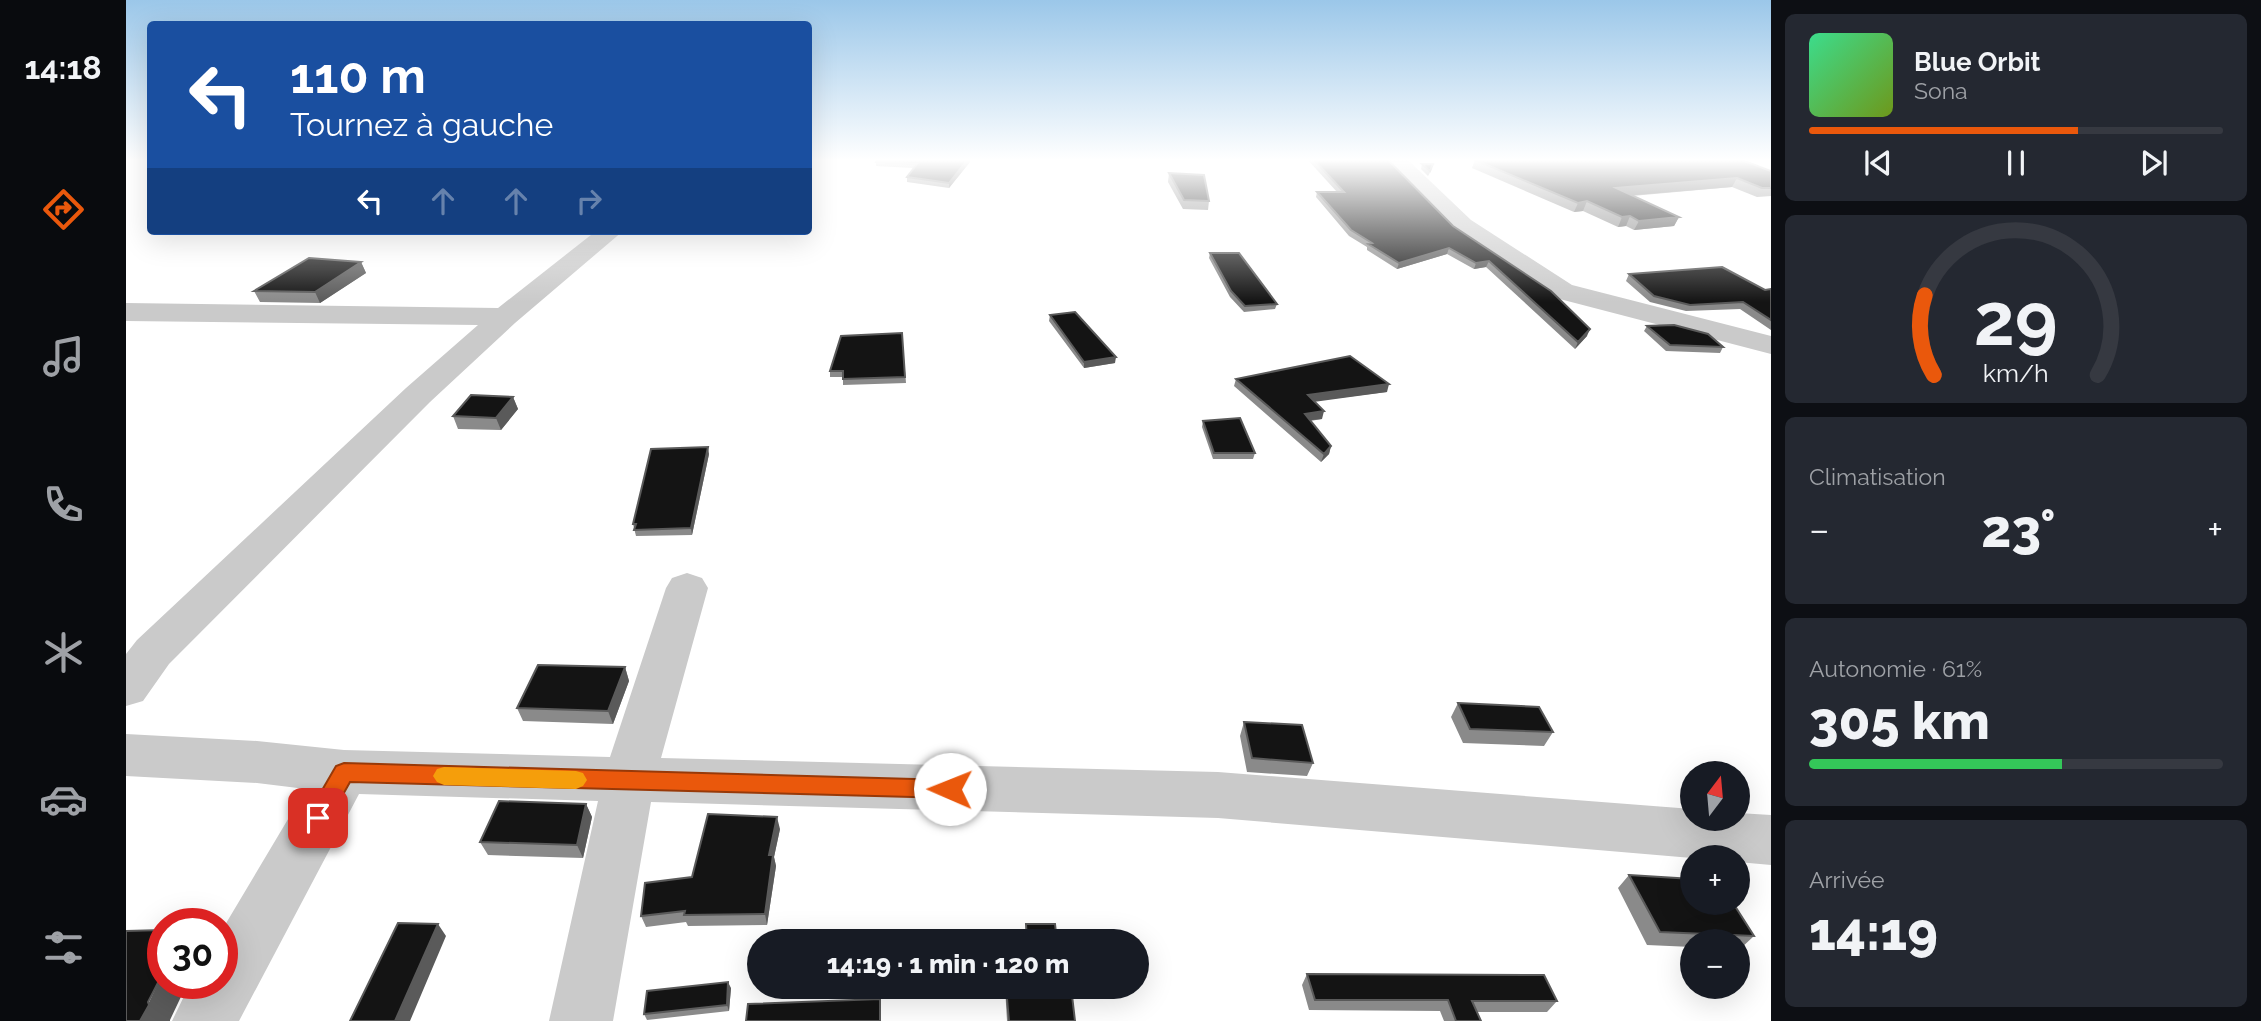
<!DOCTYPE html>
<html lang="fr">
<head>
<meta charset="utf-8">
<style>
	:root { --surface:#171b24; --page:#242831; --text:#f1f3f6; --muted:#9ea1a6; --line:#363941; --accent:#ea580c }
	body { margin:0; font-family:Raleway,sans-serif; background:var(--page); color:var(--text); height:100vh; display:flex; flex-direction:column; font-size:26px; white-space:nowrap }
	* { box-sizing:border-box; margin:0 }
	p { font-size:23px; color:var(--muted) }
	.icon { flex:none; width:38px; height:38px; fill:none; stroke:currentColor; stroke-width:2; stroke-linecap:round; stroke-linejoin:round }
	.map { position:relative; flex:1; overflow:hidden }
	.drawer { display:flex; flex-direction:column; gap:14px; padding:14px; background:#0d0f14; width:490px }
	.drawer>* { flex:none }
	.hud { position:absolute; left:21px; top:21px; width:665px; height:214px; border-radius:7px; box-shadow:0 7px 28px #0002; background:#1a4fa0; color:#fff; overflow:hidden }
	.needle { width:46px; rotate:16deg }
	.controls { position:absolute; left:1554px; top:761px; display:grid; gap:14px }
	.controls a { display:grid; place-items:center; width:70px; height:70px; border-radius:50%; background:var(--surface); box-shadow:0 7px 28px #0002; font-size:35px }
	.speed { position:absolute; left:21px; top:908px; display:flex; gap:14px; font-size:35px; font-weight:700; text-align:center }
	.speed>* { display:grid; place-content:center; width:91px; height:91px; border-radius:50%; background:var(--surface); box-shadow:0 7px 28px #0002; line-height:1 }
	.speed .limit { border:10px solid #d22; background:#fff; color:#111 }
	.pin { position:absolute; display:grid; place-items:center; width:60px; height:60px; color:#fff; margin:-30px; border-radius:14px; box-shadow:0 4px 10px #0006 }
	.me { position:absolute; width:77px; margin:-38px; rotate:271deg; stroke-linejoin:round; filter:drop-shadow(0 0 5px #0008) }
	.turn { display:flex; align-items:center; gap:24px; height:147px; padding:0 28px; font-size:32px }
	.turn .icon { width:91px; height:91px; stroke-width:2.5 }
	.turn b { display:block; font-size:49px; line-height:60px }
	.lanes { display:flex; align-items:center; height:66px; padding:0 28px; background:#0003; justify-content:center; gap:35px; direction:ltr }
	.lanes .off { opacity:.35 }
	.big { font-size:52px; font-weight:800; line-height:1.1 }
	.drawer .card { flex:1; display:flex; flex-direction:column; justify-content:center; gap:10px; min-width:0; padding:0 24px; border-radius:10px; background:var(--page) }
	.drawer .dial { align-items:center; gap:0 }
	.dial svg { height:182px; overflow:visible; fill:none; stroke:var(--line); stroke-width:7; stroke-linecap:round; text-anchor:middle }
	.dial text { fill:var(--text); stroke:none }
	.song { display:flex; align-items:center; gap:21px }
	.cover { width:84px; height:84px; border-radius:10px; background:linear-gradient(135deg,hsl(150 70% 55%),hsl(80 70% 35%)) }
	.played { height:7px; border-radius:4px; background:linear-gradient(90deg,var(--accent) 65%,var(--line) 65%) }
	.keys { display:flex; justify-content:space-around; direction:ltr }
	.heat { display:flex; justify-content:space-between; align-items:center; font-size:38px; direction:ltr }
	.charge { height:10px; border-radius:5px; background:linear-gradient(90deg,#34c759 61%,var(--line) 0) }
	.trip { position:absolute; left:621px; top:929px; width:402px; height:70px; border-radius:35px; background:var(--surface); box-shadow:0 7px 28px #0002; font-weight:800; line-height:70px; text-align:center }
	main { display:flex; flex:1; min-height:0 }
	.dock { display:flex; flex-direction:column; width:126px; justify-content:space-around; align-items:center; background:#090b0e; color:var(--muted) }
	.dock .icon { width:49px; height:49px }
	.dock .current { color:var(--accent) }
	.dock b { font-size:32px; color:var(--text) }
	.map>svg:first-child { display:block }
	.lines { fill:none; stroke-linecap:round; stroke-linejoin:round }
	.minor { fill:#cacaca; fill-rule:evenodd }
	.wall { fill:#8a8a8a }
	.shaded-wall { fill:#5a5a5a }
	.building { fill:#141414; stroke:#5a5a5a; stroke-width:2 }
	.route { fill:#ea580c; stroke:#983908; stroke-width:2 }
	.slow { fill:#f59e0b }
</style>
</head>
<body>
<main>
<nav class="dock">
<b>14:18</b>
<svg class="icon current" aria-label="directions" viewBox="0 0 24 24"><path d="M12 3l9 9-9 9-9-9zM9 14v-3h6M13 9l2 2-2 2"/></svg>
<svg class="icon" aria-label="music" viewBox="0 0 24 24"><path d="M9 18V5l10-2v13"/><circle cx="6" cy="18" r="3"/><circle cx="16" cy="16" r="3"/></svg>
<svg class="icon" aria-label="phone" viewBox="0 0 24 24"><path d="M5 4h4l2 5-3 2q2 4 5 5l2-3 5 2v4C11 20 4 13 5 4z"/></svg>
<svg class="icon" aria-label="climate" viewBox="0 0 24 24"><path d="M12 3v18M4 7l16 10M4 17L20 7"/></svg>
<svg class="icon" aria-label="car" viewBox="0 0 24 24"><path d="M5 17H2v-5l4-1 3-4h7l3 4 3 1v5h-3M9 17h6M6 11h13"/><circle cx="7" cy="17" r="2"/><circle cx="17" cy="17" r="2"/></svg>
<svg class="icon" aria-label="filters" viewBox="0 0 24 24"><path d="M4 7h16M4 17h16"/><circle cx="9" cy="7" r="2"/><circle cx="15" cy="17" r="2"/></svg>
</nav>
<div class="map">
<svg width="1645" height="1021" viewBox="0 0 1645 1021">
	<rect width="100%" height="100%" fill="#fff"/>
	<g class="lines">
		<!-- minor -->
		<path class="minor" d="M1258 159H1281L1345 220 1446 285 1645 336V354L1426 297 1327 230Z
			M470 231H497L389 323 304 402 43 664 17 701 0 706V654L11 640 280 388 352 325 0 321V303L372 308Z
			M561 573 576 578 582 588 535 758 1092 772 1566 809V819H1612V813L1645 815V865L1612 862V858H1566L1092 818 525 802 487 1021H423L472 801 233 794 113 1021H46L64 984H96V930L180 789 131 783 0 776V734L131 741 218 750 484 757 540 588 546 578Z"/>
	</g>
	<!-- wall -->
	<path class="wall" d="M751 159H844V162L823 188 781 182V177L787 168 750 166V162Z
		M1181 159H1261L1327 226 1461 336 1449 349 1360 267 1348 269 1321 254 1271 269 1241 250V247L1223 236 1190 197 1191 192H1211Z
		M1349 160 1645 171V196L1631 197 1606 187 1506 196 1553 217 1548 226 1508 230 1500 226 1492 227 1457 211 1448 212 1346 168Z
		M1296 164 1306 169 1302 176 1295 169Z
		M1043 173 1083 201 1082 210 1057 209 1042 182Z
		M1084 253 1151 304 1149 309 1118 312 1104 297 1083 258Z
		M235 262 240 273 194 303 134 302 128 291Z
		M1503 274 1639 290 1645 289V330L1614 309 1560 311 1524 302 1500 281Z
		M924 315 989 363 958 368 923 321Z
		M1521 326 1597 347 1594 353 1540 351 1518 331Z
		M776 333 780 383 717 385V377H704V371Z
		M1110 379 1261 392 1188 401 1196 419 1184 421 1205 446 1203 454 1195 462 1108 386Z
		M387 397 392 409 375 430 332 429 327 416Z
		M1077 421 1129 453 1127 459H1087L1076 427Z
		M583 454 566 535 510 536 507 524Z
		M499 667 503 681 487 724 397 721 391 708Z
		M1332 703 1427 732 1418 746 1337 743 1325 717Z
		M1118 722 1187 763 1181 776 1121 772 1114 736Z
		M460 804 466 817 457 858 362 855 354 842Z
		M654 829 648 857 650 866 641 925 562 926 560 922 520 927 515 916 566 877Z
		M1503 875 1628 936 1614 949H1612V942H1566V947L1521 945 1492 888Z
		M1181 974 1431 1001 1421 1012H1351L1355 1021H1318L1314 1011 1183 1010 1176 985Z
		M879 987H945L949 1021H881Z
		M605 988 603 1011 521 1020 518 1014Z"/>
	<!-- shaded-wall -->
	<path class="shaded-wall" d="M842 159H844V162L823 188V183Z
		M1611 178 1606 187 1486 197 1490 188Z
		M1461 201 1457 211 1448 212 1452 203Z
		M1504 216 1500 226 1492 227 1496 217Z
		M1553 217 1548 226 1508 230 1513 221Z
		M1323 248 1321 254 1271 269 1273 263Z
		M1363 261 1360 267 1348 269 1350 263Z
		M235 262 240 273 194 303 189 292Z
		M1464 329 1461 336 1449 349 1452 342Z
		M990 357 989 363 958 368V362Z
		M1263 384 1261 392 1180 403 1182 395Z
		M387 397 392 409 375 430 370 418Z
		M1198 411 1196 419 1177 421 1179 414Z
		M1205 446 1203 454 1195 462 1198 454Z
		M582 447 583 454 566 535 565 528Z
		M499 667 503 681 487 724 482 711Z
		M460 804 466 817 457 858 451 845Z
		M651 817 654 829 648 857 650 866 641 925 639 914 643 855Z
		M312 924 320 936 284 1021H269Z
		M37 973V984H61L44 1020V1021H14Z
		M602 982 605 988 603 1011 601 1005Z"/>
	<!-- building -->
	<path class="building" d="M751 159H842L823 183 781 177 791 164 750 162Z
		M1187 159H1261L1327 226 1425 291 1464 329 1452 342 1363 261 1350 263 1323 248 1273 263 1242 244 1246 243 1225 230 1191 192H1218Z
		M1613 159 1645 171V188H1636L1611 178 1490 188 1553 217 1513 221 1504 216 1496 217 1461 201 1452 203 1349 160Z
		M1296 164H1307L1304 171Z
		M1043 173 1078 175 1083 201 1058 200Z
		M1084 253H1113L1151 304 1119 306 1105 291Z
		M183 258 235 262 189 292 128 291Z
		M1596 267 1639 290 1645 289V320L1617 302 1564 305 1528 296 1503 274Z
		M949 312 990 357 958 362 924 315Z
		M1548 325 1582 334 1597 347 1544 345 1521 326Z
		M776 333 779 377 717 379V371H704L715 336Z
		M1224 356 1263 384 1182 395 1198 411 1179 414 1205 446 1198 454 1110 379Z
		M345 395 387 397 370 418 327 416Z
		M1114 418 1129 453H1088L1077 421Z
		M582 447 565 528 508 530 510 524H507L525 449Z
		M412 665 499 667 482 711 391 708Z
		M1332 703 1413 707 1427 732 1344 729Z
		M1118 722 1176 725 1187 763 1126 758Z
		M373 801 460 804 451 845 354 842Z
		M582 814 651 817 643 855H647L639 914 558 915 559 911 515 916 519 883 566 877Z
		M1503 875 1566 879V903H1607L1628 936 1534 932Z
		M272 923 312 924 269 1021H224Z
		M900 924H929L931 942H901Z
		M37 930V973L22 1002 23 1005 14 1021H0V931Z
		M996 939V942H965Z
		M1181 974 1418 975 1431 1001H1346L1355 1021H1330L1322 1000H1189Z
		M602 982 601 1005 518 1014 521 991Z
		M880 987H945L949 1021H883Z
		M754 999V1021H620L622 1004Z"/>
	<!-- sky -->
	<linearGradient id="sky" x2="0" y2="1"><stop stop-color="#9bc7e9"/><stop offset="0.53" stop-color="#fff"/><stop offset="1" stop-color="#fff" stop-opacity="0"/></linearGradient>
	<rect width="1645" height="302" fill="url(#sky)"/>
	<!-- route -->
	<path class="route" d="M218 763 824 780 831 782 835 789 831 796 824 798 224 782 200 825 192 827 184 825 181 818 184 811 210 766Z"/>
	<!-- slow -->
	<path class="slow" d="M318 767 450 771 457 773 461 780 457 786 450 789 318 785 311 782 307 776 311 769Z"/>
</svg>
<div class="controls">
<a><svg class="needle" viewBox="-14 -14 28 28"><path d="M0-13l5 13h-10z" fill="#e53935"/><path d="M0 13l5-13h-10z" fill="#9ea1a6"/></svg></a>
<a>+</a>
<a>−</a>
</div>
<div class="speed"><div class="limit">30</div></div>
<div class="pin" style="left:192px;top:818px;background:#d93025"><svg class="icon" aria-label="arrive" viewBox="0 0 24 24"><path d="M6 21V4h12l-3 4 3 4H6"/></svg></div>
<svg class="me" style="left:824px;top:789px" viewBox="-20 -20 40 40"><circle r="19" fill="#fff"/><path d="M0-13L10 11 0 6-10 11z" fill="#ea580c"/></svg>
<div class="trip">14:19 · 1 min · 120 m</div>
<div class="hud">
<div class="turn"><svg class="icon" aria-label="left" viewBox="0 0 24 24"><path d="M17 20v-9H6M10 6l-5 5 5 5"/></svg><div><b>110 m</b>Tournez à gauche</div></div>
<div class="lanes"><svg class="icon" aria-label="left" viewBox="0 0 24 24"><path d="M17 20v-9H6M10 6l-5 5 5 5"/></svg><svg class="icon off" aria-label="ahead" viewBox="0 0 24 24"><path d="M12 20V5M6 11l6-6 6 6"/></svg><svg class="icon off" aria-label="ahead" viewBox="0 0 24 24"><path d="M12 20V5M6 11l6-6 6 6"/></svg><svg class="icon off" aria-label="right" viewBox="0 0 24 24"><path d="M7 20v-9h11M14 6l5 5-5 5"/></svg></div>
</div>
</div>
<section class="drawer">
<div class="card">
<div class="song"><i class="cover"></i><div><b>Blue Orbit</b><p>Sona</p></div></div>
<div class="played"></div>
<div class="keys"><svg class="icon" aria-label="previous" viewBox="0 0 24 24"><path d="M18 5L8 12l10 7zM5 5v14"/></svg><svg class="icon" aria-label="pause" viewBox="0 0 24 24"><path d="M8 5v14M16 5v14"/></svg><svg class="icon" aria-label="next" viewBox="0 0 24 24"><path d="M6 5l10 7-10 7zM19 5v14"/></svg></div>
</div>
<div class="card dial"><svg viewBox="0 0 100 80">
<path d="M14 69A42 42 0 1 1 86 69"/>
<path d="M14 69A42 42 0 0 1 10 34" stroke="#ea580c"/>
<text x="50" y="56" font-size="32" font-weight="700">29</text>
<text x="50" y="72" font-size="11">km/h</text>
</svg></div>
<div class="card"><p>Climatisation</p>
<div class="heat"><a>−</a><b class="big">23°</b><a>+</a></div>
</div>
<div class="card"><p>Autonomie · 61%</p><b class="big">305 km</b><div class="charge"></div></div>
<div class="card"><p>Arrivée</p><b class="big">14:19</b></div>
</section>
</main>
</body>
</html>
